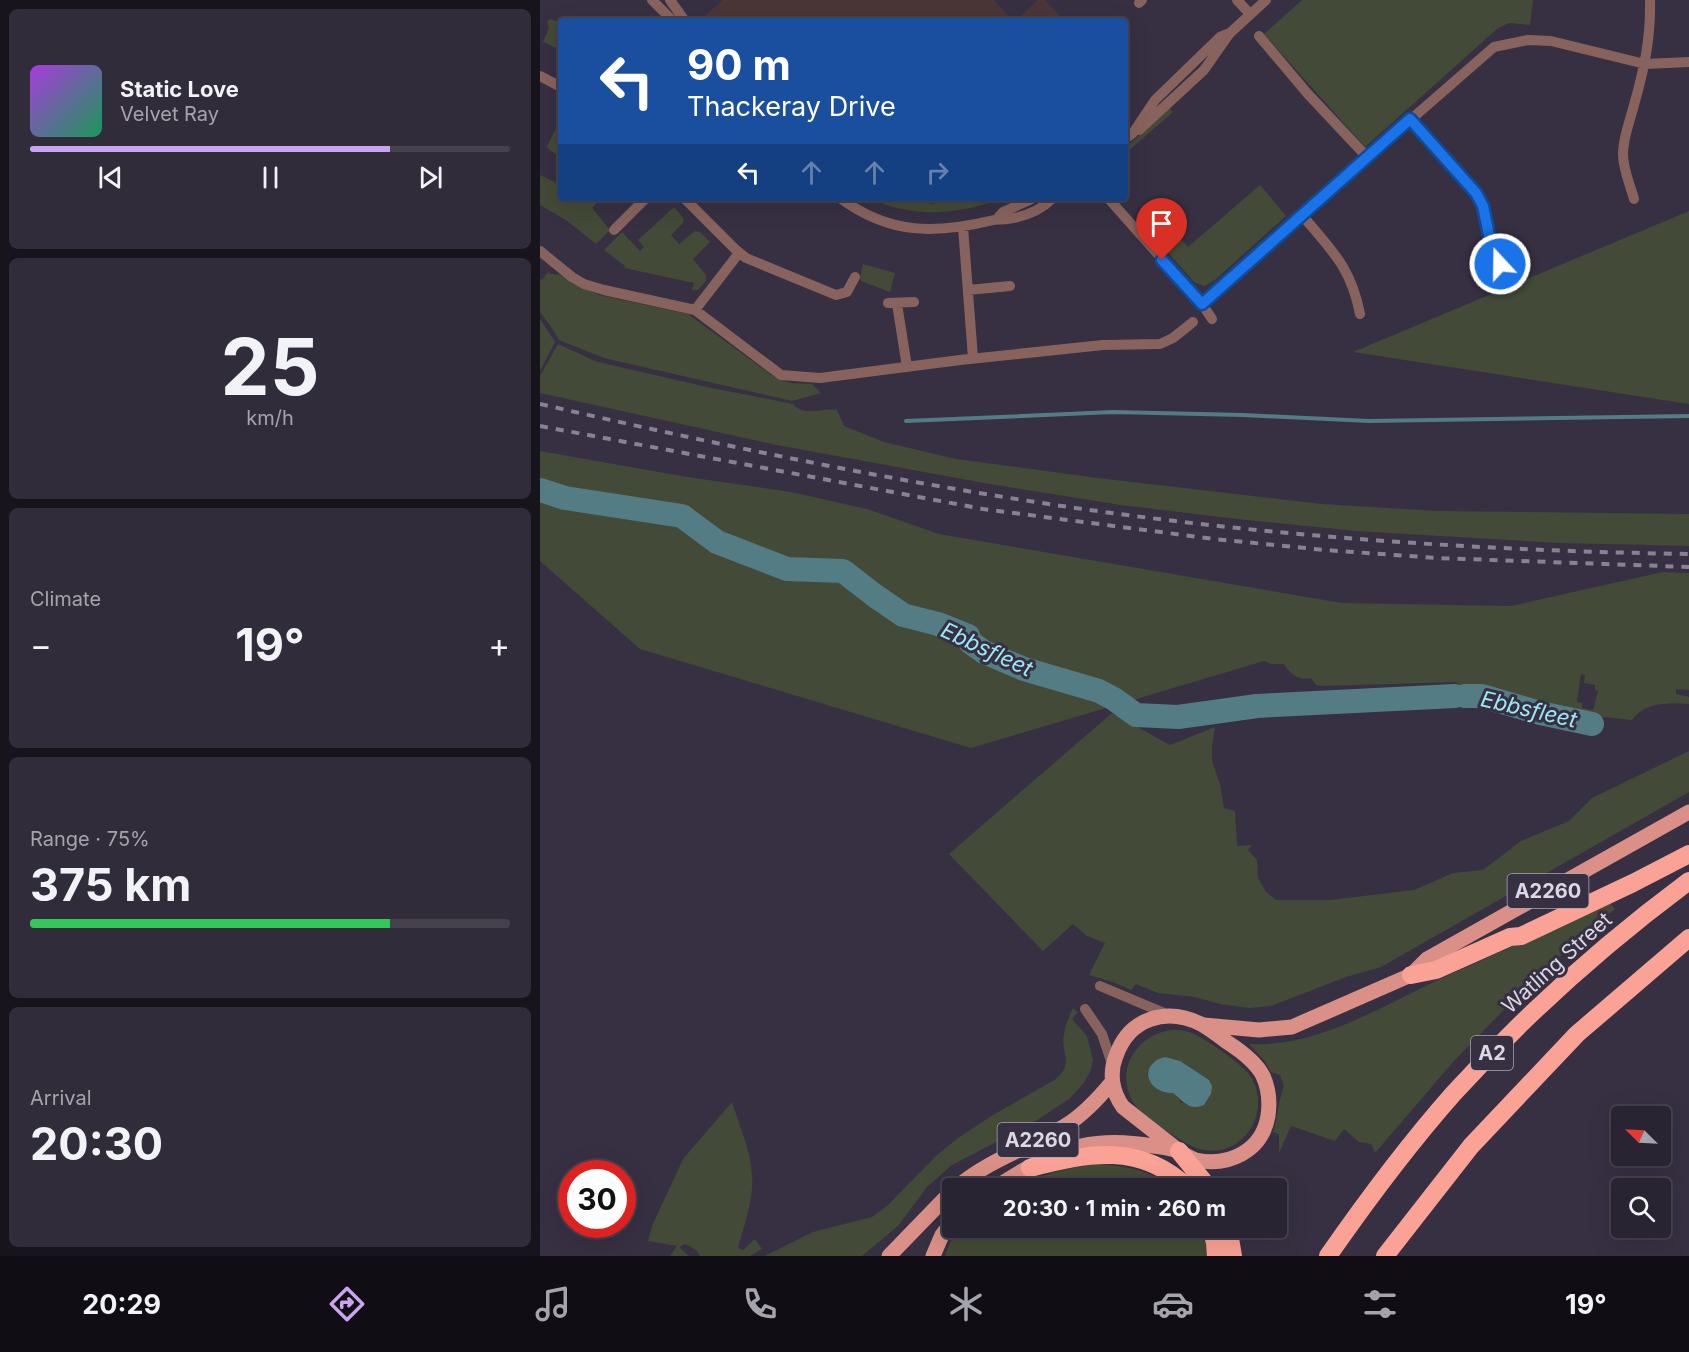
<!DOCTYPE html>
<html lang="en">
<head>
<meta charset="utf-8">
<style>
	:root { --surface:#292432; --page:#312c3a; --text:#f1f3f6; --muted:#a5a4ac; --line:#45414d; --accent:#c8a5ee }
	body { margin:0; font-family:Inter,sans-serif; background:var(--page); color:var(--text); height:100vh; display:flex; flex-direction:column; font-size:22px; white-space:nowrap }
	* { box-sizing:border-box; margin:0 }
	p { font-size:20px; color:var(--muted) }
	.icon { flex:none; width:33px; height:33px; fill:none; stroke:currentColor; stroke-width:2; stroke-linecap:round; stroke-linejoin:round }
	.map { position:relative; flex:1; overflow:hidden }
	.side { display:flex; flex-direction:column; gap:9px; padding:9px; background:#17141c; width:540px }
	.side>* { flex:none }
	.hud { position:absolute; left:18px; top:18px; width:570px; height:183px; border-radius:6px; box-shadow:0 6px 24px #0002,0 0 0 2px var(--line); background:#1a4fa0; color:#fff; overflow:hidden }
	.needle { width:39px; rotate:294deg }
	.controls { position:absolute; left:1071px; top:1106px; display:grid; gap:12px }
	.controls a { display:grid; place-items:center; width:60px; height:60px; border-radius:6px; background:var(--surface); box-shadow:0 6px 24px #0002,0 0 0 2px var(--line); font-size:30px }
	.speed { position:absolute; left:18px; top:1160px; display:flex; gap:12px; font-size:30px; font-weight:700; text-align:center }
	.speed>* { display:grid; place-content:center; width:78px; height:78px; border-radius:50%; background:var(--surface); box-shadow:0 6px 24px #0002,0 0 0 2px var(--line); line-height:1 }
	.speed .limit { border:9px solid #d22; background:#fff; color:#111 }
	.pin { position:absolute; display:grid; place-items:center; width:51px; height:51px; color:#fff; margin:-62px -26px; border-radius:50% 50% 50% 0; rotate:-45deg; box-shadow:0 0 6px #0007 }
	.pin .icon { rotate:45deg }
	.me { position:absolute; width:66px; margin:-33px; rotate:339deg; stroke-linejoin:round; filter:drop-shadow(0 0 4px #0008) }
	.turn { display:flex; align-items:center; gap:21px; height:126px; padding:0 30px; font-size:27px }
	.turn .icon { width:78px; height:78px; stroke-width:2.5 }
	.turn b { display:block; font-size:42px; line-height:51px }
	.lanes { display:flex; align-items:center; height:57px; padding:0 30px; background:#0003; justify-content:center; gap:30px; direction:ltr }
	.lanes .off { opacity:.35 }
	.big { font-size:45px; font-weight:700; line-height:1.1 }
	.side .widget { flex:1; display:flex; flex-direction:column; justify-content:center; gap:9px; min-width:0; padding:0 21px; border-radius:9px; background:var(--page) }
	.side .dial { align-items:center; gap:0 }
	.dial b { font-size:78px; line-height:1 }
	.song { display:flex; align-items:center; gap:18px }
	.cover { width:72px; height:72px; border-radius:9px; background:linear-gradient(135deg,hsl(280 70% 55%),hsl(150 70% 35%)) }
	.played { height:6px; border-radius:3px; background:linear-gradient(90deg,var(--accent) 75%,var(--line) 75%) }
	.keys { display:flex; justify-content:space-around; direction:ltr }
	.heat { display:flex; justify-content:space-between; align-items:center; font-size:33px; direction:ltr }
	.charge { height:9px; border-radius:4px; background:linear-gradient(90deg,#34c759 75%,var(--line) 0) }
	.trip { position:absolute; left:402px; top:1178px; width:345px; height:60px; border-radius:6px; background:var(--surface); box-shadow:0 6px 24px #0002,0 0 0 2px var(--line); font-weight:700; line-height:60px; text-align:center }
	.tabs { display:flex; height:96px; justify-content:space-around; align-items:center; background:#100e14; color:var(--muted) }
	.tabs .icon { width:42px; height:42px }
	.tabs .on { color:var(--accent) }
	.tabs b { font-size:27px; color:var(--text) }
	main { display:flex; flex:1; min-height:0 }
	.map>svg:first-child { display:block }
	.education { fill:#4a3637 }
	.green { fill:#434a37; fill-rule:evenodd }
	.water { fill:#537c84 }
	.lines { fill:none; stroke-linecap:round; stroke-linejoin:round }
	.stream { stroke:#537c84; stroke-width:4 }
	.river { stroke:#537c84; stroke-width:24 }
	.street { stroke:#88635e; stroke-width:10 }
	.primary { stroke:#da9086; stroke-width:15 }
	.highway { stroke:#faa295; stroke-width:18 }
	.rail { stroke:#888292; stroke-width:4; stroke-dasharray:8 8; stroke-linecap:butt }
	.route-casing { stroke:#114b97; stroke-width:15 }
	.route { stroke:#1a73e8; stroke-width:10 }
	.labels { text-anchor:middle; stroke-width:6; stroke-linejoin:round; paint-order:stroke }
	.shield { fill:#373043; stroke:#aaa5b3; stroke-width:1.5 }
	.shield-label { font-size:20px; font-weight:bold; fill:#dbd7e3 }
	.street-label { font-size:21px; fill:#dbd7e3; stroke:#373043 }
	.water-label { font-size:22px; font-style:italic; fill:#9ce8f7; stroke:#373043 }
</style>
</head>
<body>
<main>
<section class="side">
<div class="widget">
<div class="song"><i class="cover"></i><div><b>Static Love</b><p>Velvet Ray</p></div></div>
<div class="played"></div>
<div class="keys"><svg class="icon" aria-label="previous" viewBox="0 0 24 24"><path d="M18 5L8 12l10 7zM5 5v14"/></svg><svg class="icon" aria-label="pause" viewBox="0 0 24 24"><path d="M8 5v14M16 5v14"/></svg><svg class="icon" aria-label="next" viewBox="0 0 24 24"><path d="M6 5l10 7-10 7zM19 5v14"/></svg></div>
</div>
<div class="widget dial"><b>25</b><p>km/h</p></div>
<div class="widget"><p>Climate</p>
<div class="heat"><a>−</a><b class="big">19°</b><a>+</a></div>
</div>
<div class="widget"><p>Range · 75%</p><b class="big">375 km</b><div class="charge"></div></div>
<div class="widget"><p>Arrival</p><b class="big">20:30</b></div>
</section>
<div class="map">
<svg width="1149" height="1256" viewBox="0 0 1149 1256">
	<rect width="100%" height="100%" fill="#373043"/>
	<!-- education -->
	<path class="education" d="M183 0H454L473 21H163L161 19Z
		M498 0H505L525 21H475Z"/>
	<!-- green -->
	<path class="green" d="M762 0H993L990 25 969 23 958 28 825 147 724 34Z
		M11 19 21 24V50L3 42 9 28 7 21Z
		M628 107 633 112 585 154V148L626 112Z
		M17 127 21 130V157L8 149 7 146Z
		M0 175 21 185V198H62L52 208 70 230 56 244 26 220 0 205Z
		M720 185 746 216 676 279 665 286 655 283 599 220 605 215 612 226 621 217 648 247Z
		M329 198H363L365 200 368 198H377L383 202 393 204 405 198H456L458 200C415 215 371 218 329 198Z
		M134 207 144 219 143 223 131 235 139 244 155 231 160 232 170 242 153 259 166 275V281L158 290H152L154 283 84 268 85 266 64 250 82 232 100 251 104 247 98 240Z
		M1149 211V404L813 352Z
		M323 264 355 273 350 292 321 281 320 277Z
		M8 272 11 274 21 275 35 284 59 295 148 314 233 376 250 383 272 384 281 393 252 401 64 358 19 340 12 328 0 312V279L2 280Z
		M0 319 15 342 0 371Z
		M18 344 55 361 84 368 167 387 253 404C265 418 282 407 297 410L304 426 344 442 416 459 558 478 782 504 897 511 1149 514V546L1019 543 816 531 697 519 581 505 444 483 237 445 0 393V376Z
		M0 451 147 477 251 492 327 509 399 534 802 603 971 606 1123 572 1149 573V690L1136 689V694L1149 697V704C1129 702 1104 702 1092 720L1063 717 1059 719 1056 728H1053L1052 732 1045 730 1044 733 1019 721 1024 705 1014 720V718L952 708 925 706C924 695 926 686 915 682L784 686 776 685 771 678C758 681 750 674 744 664H731L724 661 431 748 100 649 0 561ZM1041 674 1045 675 1044 683 1055 685V690L1058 691 1053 710 1042 708V703L1037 702Z
		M572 713 630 745 675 727 672 745V761L680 784 684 808 695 811 697 846 712 845 708 850 717 860 718 878 726 892 736 900H790L874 890 913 873 943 870 981 841 1029 821 1052 798 1149 751V792L841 967 806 977 731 1006 709 1008 680 1004 655 997 618 993 596 984 591 990 573 982 549 975 565 943 547 936 533 924 503 951 409 854Z
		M1069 902 1075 909 998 975 913 1062 835 1153 831 1144 819 1142 804 1129 795 1141 751 1126 739 1153V1134L733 1132C738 1117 738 1101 744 1086L740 1075 731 1072 724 1060 709 1044C777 1048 842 1006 902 978 958 953 1014 928 1069 902Z
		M533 1008 538 1012 532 1019 547 1036 553 1060 551 1070 544 1083 529 1099 491 1124 412 1165 387 1187 358 1226 322 1256H225L273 1232 332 1217 347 1206 397 1155 418 1138 453 1115 516 1079C535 1062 520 1053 524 1035 525 1026 529 1016 533 1008Z
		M631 1030C637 1030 643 1030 649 1032 662 1036 704 1065 711 1077 728 1104 713 1143 681 1150 675 1151 665 1151 659 1149 646 1145 602 1116 595 1105 573 1073 595 1035 631 1030ZM642 1062 671 1083V1094L665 1104 647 1105 642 1102 640 1103V1100L633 1092 626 1093 618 1090Z
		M192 1102C199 1125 211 1151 212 1175 214 1199 204 1225 198 1248L203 1250 215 1239 222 1249 210 1256H160L156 1250 145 1244 139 1247 149 1256H130L137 1246 108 1241 112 1226 143 1159Z
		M558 1164C586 1166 610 1170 633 1188H473C500 1175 529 1167 558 1164Z
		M420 1227H662L668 1256H405L410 1243Z"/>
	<!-- water -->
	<path class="water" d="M625 1057 640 1061 669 1080 672 1086 671 1094 664 1105C649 1111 644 1102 633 1093 607 1094 597 1064 625 1057Z"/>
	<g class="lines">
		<!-- stream -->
		<path class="stream" d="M366 421 573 412 703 415 829 421 1149 416"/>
		<!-- river -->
		<path class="river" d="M0 490 25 498 142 516 177 542 247 569 303 571 334 595 363 615 398 624 428 636 430 642 444 652 484 669 559 691 574 699 596 715 638 717 717 706 915 696
			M925 696H942L1000 713 1052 724"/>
		<!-- street -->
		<path class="street" d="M112 0 133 21
			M130 0 145 21
			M697 0 710 14
			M599 3 602 0
			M719 36 767 93 827 157
			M0 76 21 87
			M870 119 936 193 943 206 950 240 960 264
			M599 130 664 70 690 33
			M585 139 593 133 615 100 680 37 690 33 726 0
			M144 198 196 250 206 258 296 295 307 292 315 277
			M300 198C350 235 395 234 454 220 458 219 463 220 467 219 484 217 501 210 513 198
			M568 198 662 304 775 203 954 47 988 40 1011 41 1105 64 1149 62
			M1094 199C1090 184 1083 170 1083 154 1083 137 1090 121 1094 105 1104 70 1111 37 1110 0
			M762 215C792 251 811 267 820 314
			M457 219 463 212 494 198
			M423 227 433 358
			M74 230 106 198
			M0 251 32 277 44 284 64 290 155 310 241 375 280 378 420 360 563 345 620 344 633 338 653 322
			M428 290 470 286
			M348 303 374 302
			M357 304 367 367
			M662 304 672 319
			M155 310 199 253
			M560 986 629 1015
			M545 1009 562 1034 572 1064"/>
		<!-- primary -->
		<path class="primary" d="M664 1025 719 1030 752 1027 871 975 887 959 1149 812
			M416 1188C448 1160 489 1148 525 1126 543 1115 558 1099 572 1082
			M455 1188C480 1171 511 1153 541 1146 563 1141 590 1142 613 1146 621 1147 632 1148 640 1152 645 1155 650 1158 656 1160 689 1167 722 1151 728 1116 730 1102 729 1089 723 1076 716 1062 701 1051 687 1042 679 1036 670 1029 661 1024 626 1007 589 1018 576 1056 569 1073 572 1092 583 1107L639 1151
			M349 1256 412 1191
			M393 1256 402 1235 412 1222"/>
		<!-- highway -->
		<path class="highway" d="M871 975 896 970 970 937 981 936 1093 883 1149 854
			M639 1151 669 1188
			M490 1168C547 1153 601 1142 648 1188
			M671 1227 675 1243 676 1256
			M688 1227 693 1256
			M788 1256C827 1200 868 1145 913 1094 984 1016 1064 944 1149 881
			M845 1256 931 1146 1037 1034 1149 938"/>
		<!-- rail -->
		<path class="rail" d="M0 404C192 448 384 488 579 514 768 539 958 551 1149 554
			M0 426 443 509 674 539 785 550 897 558 1149 567"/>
	</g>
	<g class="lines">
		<!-- route casing -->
		<g class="route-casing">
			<path id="route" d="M622 260 662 304 870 119 936 193 943 206 950 240 960 264"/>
		</g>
		<!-- route -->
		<use href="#route" class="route"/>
	</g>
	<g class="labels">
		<!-- shield labels -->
		<g class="shield">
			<rect x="967.5" y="874" width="81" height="34" rx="4.5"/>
			<rect x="931" y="1036" width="42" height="34" rx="4.5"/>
			<rect x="457.5" y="1123" width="81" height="34" rx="4.5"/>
		</g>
		<g class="shield-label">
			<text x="1008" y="898">A2260</text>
			<text x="952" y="1060">A2</text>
			<text x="498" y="1147">A2260</text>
		</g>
		<!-- street labels -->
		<g class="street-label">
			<text transform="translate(1017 963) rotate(-42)" y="7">Watling Street</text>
		</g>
		<!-- water labels -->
		<g class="water-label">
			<text transform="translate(447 649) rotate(25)" y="8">Ebbsfleet</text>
			<text transform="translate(989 709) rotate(13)" y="8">Ebbsfleet</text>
		</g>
	</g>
</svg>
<div class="controls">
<a><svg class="needle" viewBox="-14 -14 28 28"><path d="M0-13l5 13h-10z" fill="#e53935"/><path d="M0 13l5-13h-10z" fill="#a5a4ac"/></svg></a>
<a><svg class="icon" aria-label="search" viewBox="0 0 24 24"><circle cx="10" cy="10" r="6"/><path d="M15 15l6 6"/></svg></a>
</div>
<div class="speed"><div class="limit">30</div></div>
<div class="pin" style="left:622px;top:260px;background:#d93025"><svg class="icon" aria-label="arrive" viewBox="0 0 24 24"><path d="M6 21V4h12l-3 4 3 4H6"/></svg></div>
<svg class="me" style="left:960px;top:264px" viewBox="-20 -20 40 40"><circle r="17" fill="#1a73e8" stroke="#fff" stroke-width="3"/><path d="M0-11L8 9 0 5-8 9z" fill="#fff"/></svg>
<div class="trip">20:30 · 1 min · 260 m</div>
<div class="hud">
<div class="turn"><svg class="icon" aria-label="left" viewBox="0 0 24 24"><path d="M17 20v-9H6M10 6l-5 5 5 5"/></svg><div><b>90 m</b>Thackeray Drive</div></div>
<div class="lanes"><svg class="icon" aria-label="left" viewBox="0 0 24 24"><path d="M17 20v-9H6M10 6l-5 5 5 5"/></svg><svg class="icon off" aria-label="ahead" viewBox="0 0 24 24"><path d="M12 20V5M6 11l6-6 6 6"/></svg><svg class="icon off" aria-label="ahead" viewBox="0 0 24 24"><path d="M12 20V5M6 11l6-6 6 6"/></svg><svg class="icon off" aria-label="right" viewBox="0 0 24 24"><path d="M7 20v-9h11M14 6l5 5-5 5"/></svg></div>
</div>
</div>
</main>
<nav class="tabs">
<b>20:29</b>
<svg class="icon on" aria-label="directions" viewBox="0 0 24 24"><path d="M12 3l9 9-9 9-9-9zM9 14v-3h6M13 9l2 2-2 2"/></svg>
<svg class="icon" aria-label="music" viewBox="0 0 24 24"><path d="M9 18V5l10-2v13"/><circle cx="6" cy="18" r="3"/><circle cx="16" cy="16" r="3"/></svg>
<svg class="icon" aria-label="phone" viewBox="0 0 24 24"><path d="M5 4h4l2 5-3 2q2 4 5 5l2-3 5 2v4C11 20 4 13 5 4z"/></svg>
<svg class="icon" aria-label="climate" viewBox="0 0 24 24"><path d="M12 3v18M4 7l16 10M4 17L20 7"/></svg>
<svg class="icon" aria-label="car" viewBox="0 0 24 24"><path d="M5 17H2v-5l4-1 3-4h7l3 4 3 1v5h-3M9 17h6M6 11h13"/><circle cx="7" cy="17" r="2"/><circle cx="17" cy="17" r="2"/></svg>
<svg class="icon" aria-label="filters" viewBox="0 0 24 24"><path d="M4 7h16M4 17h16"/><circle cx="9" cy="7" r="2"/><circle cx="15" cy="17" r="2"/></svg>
<b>19°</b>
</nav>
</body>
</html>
